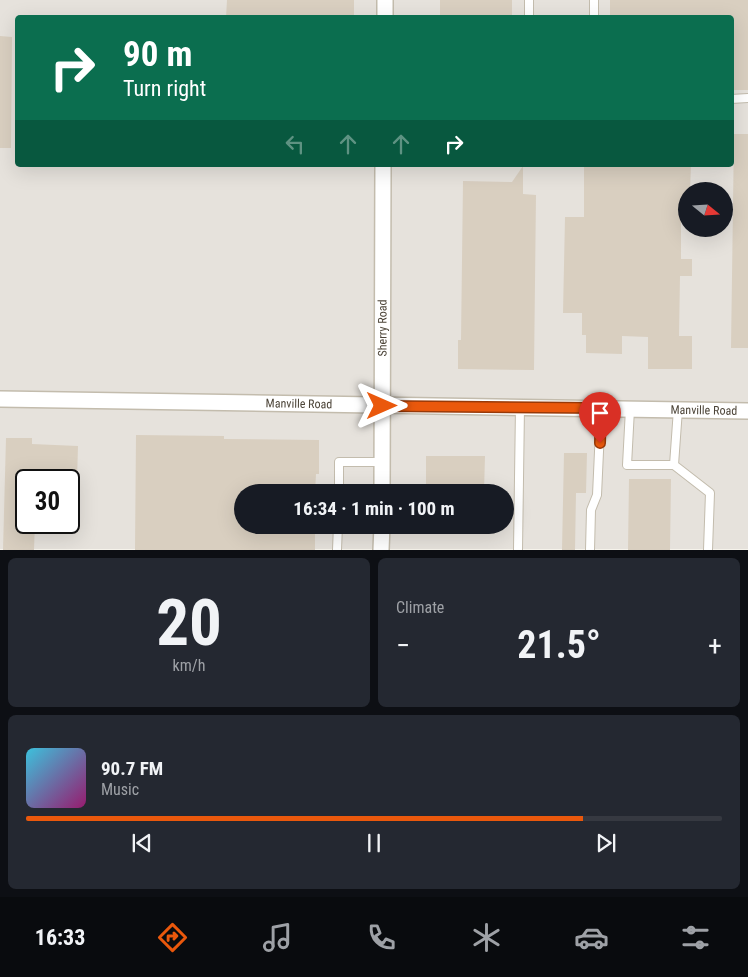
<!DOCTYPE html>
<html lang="en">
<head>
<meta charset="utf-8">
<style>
	:root { --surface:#171b24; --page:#242831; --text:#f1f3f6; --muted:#9ea1a6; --line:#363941; --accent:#ea580c }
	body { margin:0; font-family:"Roboto Condensed",sans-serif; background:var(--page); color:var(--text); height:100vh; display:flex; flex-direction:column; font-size:19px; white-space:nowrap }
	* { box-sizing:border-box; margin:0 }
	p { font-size:16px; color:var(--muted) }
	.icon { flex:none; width:28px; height:28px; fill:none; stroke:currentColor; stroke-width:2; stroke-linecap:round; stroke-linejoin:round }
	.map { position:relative; height:550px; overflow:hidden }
	.side { display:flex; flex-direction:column; gap:8px; padding:8px; background:#0d0f14; flex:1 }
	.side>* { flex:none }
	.guide { position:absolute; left:15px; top:15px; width:719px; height:152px; border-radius:5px; box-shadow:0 5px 20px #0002; background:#0b6e4f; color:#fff; overflow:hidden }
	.needle { width:32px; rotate:108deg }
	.buttons { position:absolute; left:678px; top:182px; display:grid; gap:10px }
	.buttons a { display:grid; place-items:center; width:55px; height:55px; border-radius:50%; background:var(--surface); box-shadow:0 5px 20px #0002; font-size:25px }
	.speed { position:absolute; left:15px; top:469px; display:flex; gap:10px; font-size:25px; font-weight:700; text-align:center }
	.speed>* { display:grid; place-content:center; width:65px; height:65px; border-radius:50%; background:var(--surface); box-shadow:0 5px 20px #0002; line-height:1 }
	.speed .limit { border:2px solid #111; border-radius:8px; background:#fff; color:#111 }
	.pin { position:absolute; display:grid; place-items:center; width:42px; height:42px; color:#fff; margin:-51px -21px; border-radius:50% 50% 50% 0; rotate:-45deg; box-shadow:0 0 5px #0007 }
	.pin .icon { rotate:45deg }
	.me { position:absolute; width:55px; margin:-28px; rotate:90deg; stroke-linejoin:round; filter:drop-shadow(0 0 4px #0008) }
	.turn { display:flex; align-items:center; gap:18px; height:105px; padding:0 25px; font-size:22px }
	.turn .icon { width:65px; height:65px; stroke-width:2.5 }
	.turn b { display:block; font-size:35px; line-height:42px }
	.lanes { display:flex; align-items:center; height:48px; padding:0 25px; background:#0003; justify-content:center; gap:25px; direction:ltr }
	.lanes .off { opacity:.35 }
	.big { font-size:38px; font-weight:700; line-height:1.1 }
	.side .tile { flex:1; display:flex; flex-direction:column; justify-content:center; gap:8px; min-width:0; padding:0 18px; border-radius:8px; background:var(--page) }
	.side .dial { align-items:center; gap:0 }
	.dial b { font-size:65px; line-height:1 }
	.song { display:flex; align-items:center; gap:15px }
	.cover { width:60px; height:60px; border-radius:8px; background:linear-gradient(135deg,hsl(190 70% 55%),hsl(320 70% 35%)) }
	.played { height:5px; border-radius:2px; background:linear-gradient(90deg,var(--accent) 80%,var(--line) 80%) }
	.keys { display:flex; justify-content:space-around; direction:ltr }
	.heat { display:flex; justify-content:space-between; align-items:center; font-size:28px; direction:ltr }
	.side .tiles { flex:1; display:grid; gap:8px; grid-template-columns:1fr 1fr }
	.tile:last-child { grid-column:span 2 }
	.trip { position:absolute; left:234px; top:484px; width:280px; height:50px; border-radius:25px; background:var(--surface); box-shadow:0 5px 20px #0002; font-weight:700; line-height:50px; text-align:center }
	.tab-bar { display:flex; height:80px; justify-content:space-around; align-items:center; background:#090b0e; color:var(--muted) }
	.tab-bar .icon { width:35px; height:35px }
	.tab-bar .on { color:var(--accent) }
	.tab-bar b { font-size:22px; color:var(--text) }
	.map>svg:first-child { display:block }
	.industrial { fill:#e6e2dc; fill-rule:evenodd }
	.building { fill:#d9cfc0 }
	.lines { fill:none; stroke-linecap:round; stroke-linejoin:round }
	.service-casing { stroke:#c3bcad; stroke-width:10 }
	.minor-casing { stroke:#c3bcad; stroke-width:18 }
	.service { stroke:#fff; stroke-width:8 }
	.minor { stroke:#fff; stroke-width:15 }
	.route-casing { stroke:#983908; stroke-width:12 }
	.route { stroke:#ea580c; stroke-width:9 }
	.labels { text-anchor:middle; stroke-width:4; stroke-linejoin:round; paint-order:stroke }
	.street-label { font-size:12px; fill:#4c4438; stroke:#fff }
</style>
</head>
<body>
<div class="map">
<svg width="748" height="550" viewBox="0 0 748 550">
	<rect width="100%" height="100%" fill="#f6f3eb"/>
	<!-- industrial -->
	<path class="industrial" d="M0 0H748V549H0ZM18 18H731V165H18ZM686 191H724V229H686ZM26 480H69V522H26ZM242 492H505V525H242Z"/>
	<!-- building -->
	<path class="building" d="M227 0H354V18H226Z
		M440 0H512V18H440Z
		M610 0H748V90H731V18H610Z
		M0 36 12 37 11 148H0Z
		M734 134H748V348H731Z
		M584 165H691L690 191H686V218H681V259H692V276H680L679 336H692V369H648V337L622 336V354L586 353V335H582V313H563L565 217H584Z
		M523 166V194L536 195 534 370 458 369V340H461L463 181 512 182Z
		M136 435 224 436V439L319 440V474H316L315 492H242V525H315V550H135Z
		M6 438H32V444L78 446 77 480H26V522H35L34 550H3Z
		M564 453H587L586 493H576L575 550H562Z
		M426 456H485L484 492H426Z
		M629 479H671L670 550H628Z"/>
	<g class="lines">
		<!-- service casing -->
		<g class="service-casing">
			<path id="service" d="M529 0V18
				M594 0V18
				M731 99 748 98
				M630 409 627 465H674
				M678 409 674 465 710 493 708 550
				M339 492V462H382
				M337 550 338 525
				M518 550 520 407
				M590 550 591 510 597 495 601 408"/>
		</g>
		<!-- minor casing -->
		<g class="minor-casing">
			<g id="minor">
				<path d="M385 18V0"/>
				<path id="s1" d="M0 399 748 411"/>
				<path id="s2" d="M382 492 383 165"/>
				<path d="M381 550 382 525"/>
			</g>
		</g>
		<!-- service -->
		<use href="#service" class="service"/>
		<!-- minor -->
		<use href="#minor" class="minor"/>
	</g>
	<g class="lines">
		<!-- route casing -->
		<g class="route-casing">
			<path id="route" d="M382 406 601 408 600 443"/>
		</g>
		<!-- route -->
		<use href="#route" class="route"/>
	</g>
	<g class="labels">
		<!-- street labels -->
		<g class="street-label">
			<text dy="4" stroke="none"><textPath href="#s2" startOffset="164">Sherry Road</textPath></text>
			<text dy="4" stroke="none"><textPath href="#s1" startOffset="299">Manville Road</textPath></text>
			<text dy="4" stroke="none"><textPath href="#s1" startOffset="704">Manville Road</textPath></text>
		</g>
	</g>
</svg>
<div class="buttons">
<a><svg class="needle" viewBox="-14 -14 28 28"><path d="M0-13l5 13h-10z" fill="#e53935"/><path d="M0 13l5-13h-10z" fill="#9ea1a6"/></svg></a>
</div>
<div class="speed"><div class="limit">30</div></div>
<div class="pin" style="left:600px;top:443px;background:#d93025"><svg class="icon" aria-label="arrive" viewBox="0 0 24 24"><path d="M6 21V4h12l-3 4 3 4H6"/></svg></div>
<svg class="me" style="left:382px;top:406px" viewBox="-20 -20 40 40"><path d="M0-17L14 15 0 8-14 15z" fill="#ea580c" stroke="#fff" stroke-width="4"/></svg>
<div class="trip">16:34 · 1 min · 100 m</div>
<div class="guide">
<div class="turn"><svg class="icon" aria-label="right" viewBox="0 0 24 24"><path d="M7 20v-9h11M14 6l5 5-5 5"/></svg><div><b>90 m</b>Turn right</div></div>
<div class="lanes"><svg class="icon off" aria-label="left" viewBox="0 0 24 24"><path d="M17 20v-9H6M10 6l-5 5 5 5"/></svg><svg class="icon off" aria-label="ahead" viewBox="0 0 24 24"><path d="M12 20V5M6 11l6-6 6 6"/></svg><svg class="icon off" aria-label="ahead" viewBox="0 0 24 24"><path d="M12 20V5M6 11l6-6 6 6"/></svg><svg class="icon" aria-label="right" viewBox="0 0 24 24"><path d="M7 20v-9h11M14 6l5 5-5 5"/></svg></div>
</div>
</div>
<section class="side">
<div class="tiles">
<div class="tile dial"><b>20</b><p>km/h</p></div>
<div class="tile"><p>Climate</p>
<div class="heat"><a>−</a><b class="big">21.5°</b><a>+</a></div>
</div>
<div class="tile">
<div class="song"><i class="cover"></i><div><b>90.7 FM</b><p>Music</p></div></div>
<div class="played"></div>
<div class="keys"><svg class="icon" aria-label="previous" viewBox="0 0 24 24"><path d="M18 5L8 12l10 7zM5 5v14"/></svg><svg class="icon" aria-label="pause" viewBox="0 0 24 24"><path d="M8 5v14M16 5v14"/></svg><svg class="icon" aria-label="next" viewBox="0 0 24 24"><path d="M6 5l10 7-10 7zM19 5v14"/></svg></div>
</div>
</div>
</section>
<nav class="tab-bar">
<b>16:33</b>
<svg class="icon on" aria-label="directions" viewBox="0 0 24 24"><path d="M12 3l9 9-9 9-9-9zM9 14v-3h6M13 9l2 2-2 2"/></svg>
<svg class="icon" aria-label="music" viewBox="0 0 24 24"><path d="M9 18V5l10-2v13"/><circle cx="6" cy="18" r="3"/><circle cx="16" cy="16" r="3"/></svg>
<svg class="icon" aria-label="phone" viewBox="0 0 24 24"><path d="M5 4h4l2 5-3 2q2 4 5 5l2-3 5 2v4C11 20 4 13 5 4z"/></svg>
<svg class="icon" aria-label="climate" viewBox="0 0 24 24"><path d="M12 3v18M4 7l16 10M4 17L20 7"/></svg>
<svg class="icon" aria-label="car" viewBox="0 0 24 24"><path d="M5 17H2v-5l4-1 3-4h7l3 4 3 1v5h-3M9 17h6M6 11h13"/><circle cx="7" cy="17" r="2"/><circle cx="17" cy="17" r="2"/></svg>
<svg class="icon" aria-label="filters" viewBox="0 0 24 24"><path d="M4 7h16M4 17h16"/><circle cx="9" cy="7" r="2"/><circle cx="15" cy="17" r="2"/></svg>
</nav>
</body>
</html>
